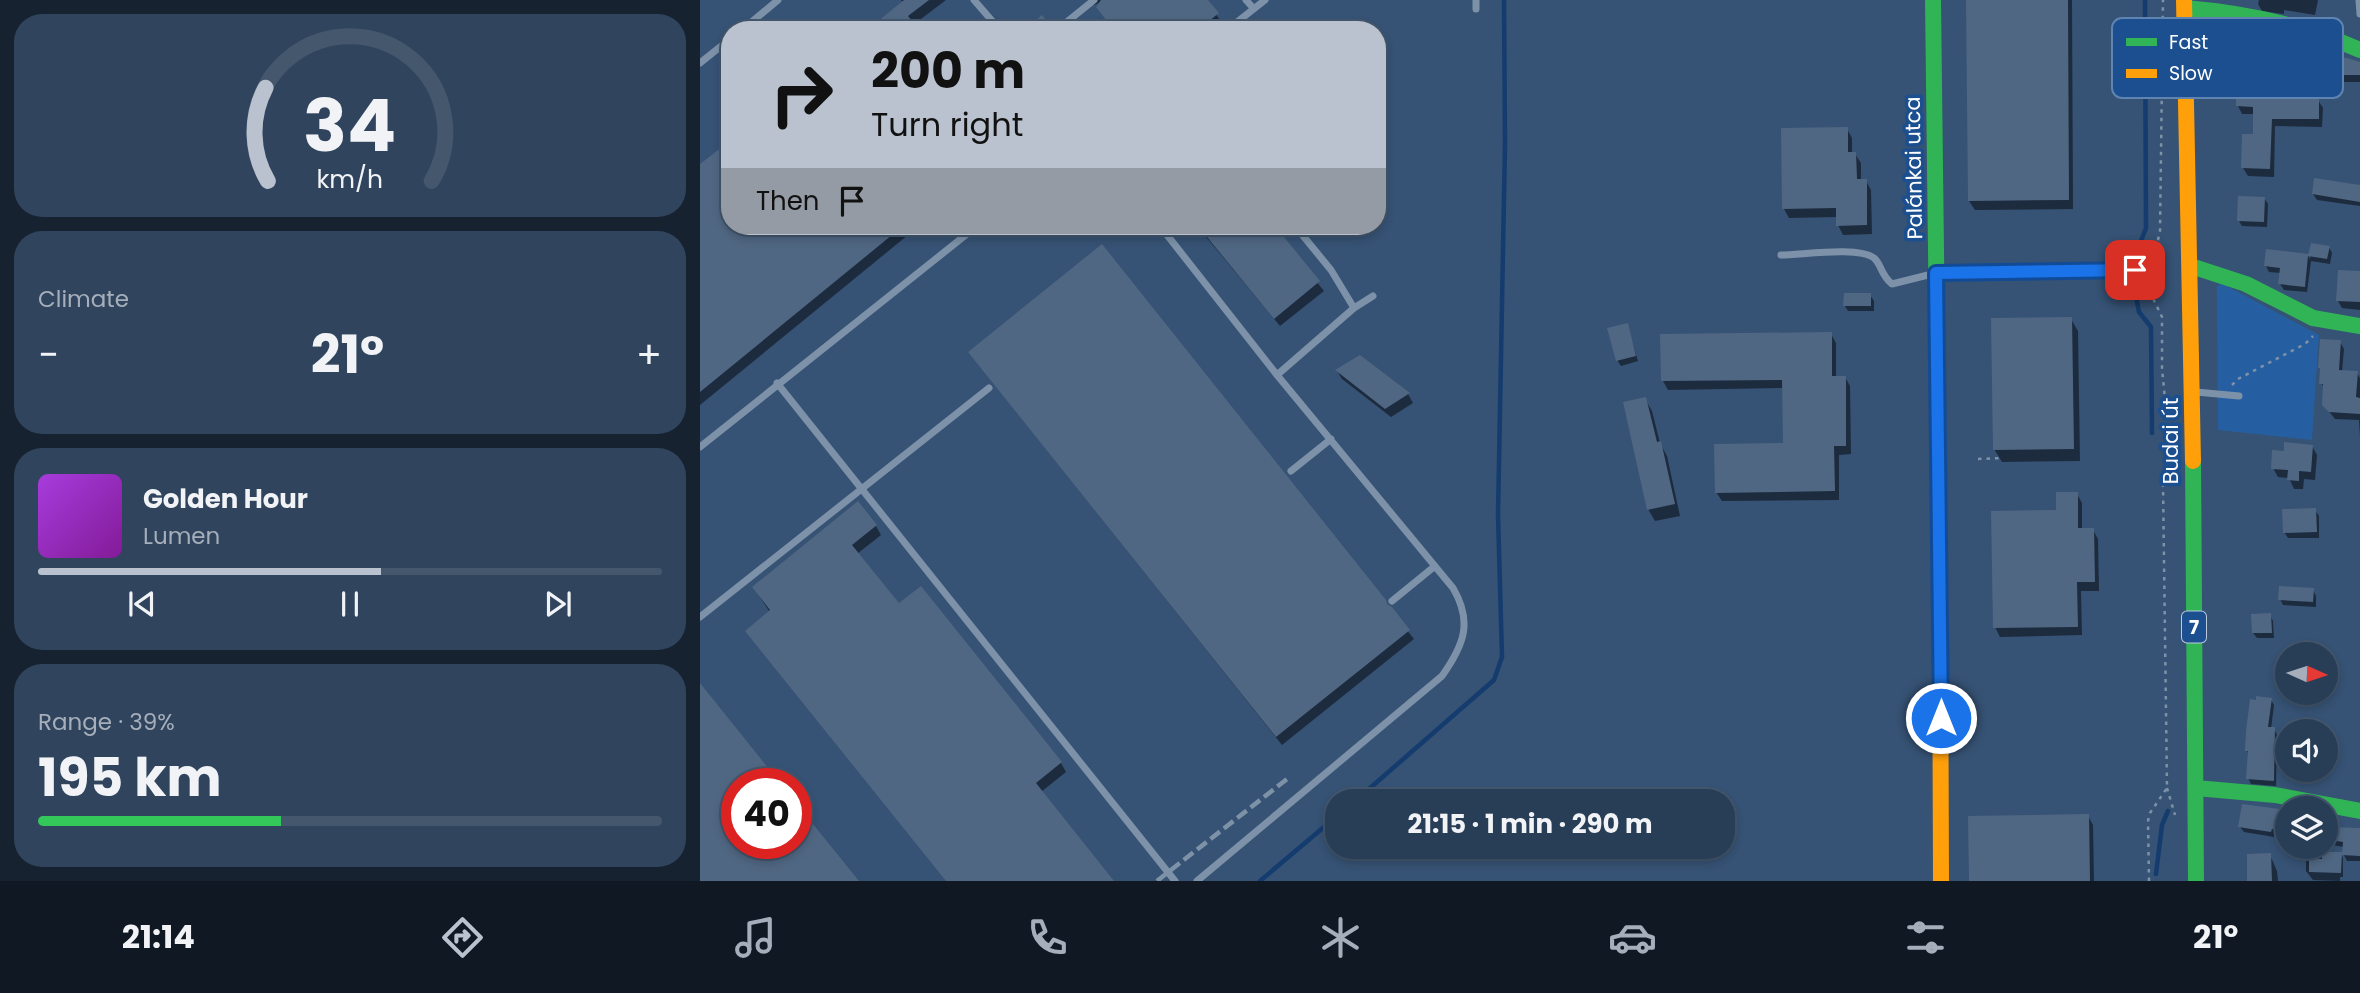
<!DOCTYPE html>
<html lang="en">
<head>
<meta charset="utf-8">
<style>
	:root { --surface:#283e57; --page:#30455d; --text:#f1f3f6; --muted:#a5aeba; --line:#44576d; --accent:#b9c2ce }
	body { margin:0; font-family:Poppins,sans-serif; background:var(--page); color:var(--text); height:100vh; display:flex; flex-direction:column; font-size:26px; white-space:nowrap }
	* { box-sizing:border-box; margin:0 }
	p { font-size:23px; color:var(--muted) }
	.icon { flex:none; width:38px; height:38px; fill:none; stroke:currentColor; stroke-width:2; stroke-linecap:round; stroke-linejoin:round }
	.map { position:relative; flex:1; overflow:hidden }
	.details { display:flex; flex-direction:column; gap:14px; padding:14px; background:#162230; width:700px }
	.details>* { flex:none }
	.hud { position:absolute; left:21px; top:21px; width:665px; height:214px; border-radius:28px; box-shadow:0 4px 10px #0003,0 0 0 2px var(--line); background:#b9c2ce; color:#111; overflow:hidden }
	.needle { width:46px; rotate:93deg }
	.tools { position:absolute; left:1575px; top:642px; display:grid; gap:14px }
	.tools a { display:grid; place-items:center; width:63px; height:63px; border-radius:50%; background:var(--surface); box-shadow:0 4px 10px #0003,0 0 0 2px var(--line); font-size:35px }
	.speed { position:absolute; left:21px; top:768px; display:flex; gap:14px; font-size:35px; font-weight:700; text-align:center }
	.speed>* { display:grid; place-content:center; width:91px; height:91px; border-radius:50%; background:var(--surface); box-shadow:0 4px 10px #0003,0 0 0 2px var(--line); line-height:1 }
	.speed .limit { border:10px solid #d22; background:#fff; color:#111 }
	.pin { position:absolute; display:grid; place-items:center; width:60px; height:60px; color:#fff; margin:-30px; border-radius:14px; box-shadow:0 4px 10px #0006 }
	.me { position:absolute; width:77px; margin:-38px; rotate:0deg; stroke-linejoin:round; filter:drop-shadow(0 0 5px #0008) }
	.turn { display:flex; align-items:center; gap:24px; height:147px; padding:0 35px; font-size:32px }
	.turn .icon { width:91px; height:91px; stroke-width:2.5 }
	.turn b { display:block; font-size:49px; line-height:60px }
	.then { display:flex; align-items:center; height:66px; padding:0 35px; background:#0003; gap:14px; font-size:26px }
	.big { font-size:52px; font-weight:700; line-height:1.1 }
	.details .widget { flex:1; display:flex; flex-direction:column; justify-content:center; gap:10px; min-width:0; padding:0 24px; border-radius:28px; background:var(--page) }
	.details .dial { align-items:center; gap:0 }
	.dial svg { height:182px; overflow:visible; fill:none; stroke:var(--line); stroke-width:7; stroke-linecap:round; text-anchor:middle }
	.dial text { fill:var(--text); stroke:none }
	.song { display:flex; align-items:center; gap:21px }
	.cover { width:84px; height:84px; border-radius:10px; background:linear-gradient(135deg,hsl(280 70% 55%),hsl(290 70% 35%)) }
	.played { height:7px; border-radius:4px; background:linear-gradient(90deg,var(--accent) 55%,var(--line) 55%) }
	.keys { display:flex; justify-content:space-around; direction:ltr }
	.heat { display:flex; justify-content:space-between; align-items:center; font-size:38px; direction:ltr }
	.charge { height:10px; border-radius:5px; background:linear-gradient(90deg,#34c759 39%,var(--line) 0) }
	.trip { position:absolute; left:625px; top:789px; width:410px; height:70px; border-radius:28px; background:var(--surface); box-shadow:0 4px 10px #0003,0 0 0 2px var(--line); font-weight:700; line-height:70px; text-align:center }
	.tabs { display:flex; height:112px; justify-content:space-around; align-items:center; background:#101923; color:var(--muted) }
	.tabs .icon { width:49px; height:49px }
	.tabs .selected { color:var(--accent) }
	.tabs b { font-size:32px; color:var(--text) }
	main { display:flex; flex:1; min-height:0 }
	.map>svg:first-child { display:block }
	.green { fill:#265fa1 }
	.shadow { fill:#0007 }
	.lines { fill:none; stroke-linecap:round; stroke-linejoin:round }
	.stream { stroke:#153c6e; stroke-width:4.5 }
	.building { fill:#506783 }
	.path { stroke:#7d92a8; stroke-width:2.5; stroke-dasharray:3.5 5; stroke-linecap:butt }
	.lane { stroke:#7d92a8; stroke-width:7 }
	.fast { stroke:#30b455; stroke-width:16 }
	.slow { stroke:#ff9f0a; stroke-width:16 }
	.rail { stroke:#7e92a7; stroke-width:4.5; stroke-dasharray:12 5; stroke-linecap:butt }
	.route-casing { stroke:#114b97; stroke-width:18 }
	.route { stroke:#1a73e8; stroke-width:12 }
	.labels { text-anchor:middle; stroke-width:7; stroke-linejoin:round; paint-order:stroke }
	.shield { fill:#1b4f8f; stroke:#bbcadd; stroke-width:2 }
	.shield-label { font-size:19px; font-weight:bold; fill:#fff }
	.street-label { font-size:21px; fill:#fff; stroke:#1b4f8f }
	.key { fill:#1b4f8f; stroke:#5f84b1; stroke-width:2 }
	.key-label { font-size:19px; fill:#fff }
</style>
</head>
<body>
<main>
<section class="details">
<div class="widget dial"><svg viewBox="0 0 100 80">
<path d="M14 69A42 42 0 1 1 86 69"/>
<path d="M14 69A42 42 0 0 1 13 28" stroke="#b9c2ce"/>
<text x="50" y="56" font-size="32" font-weight="700">34</text>
<text x="50" y="72" font-size="11">km/h</text>
</svg></div>
<div class="widget"><p>Climate</p>
<div class="heat"><a>−</a><b class="big">21°</b><a>+</a></div>
</div>
<div class="widget">
<div class="song"><i class="cover"></i><div><b>Golden Hour</b><p>Lumen</p></div></div>
<div class="played"></div>
<div class="keys"><svg class="icon" aria-label="previous" viewBox="0 0 24 24"><path d="M18 5L8 12l10 7zM5 5v14"/></svg><svg class="icon" aria-label="pause" viewBox="0 0 24 24"><path d="M8 5v14M16 5v14"/></svg><svg class="icon" aria-label="next" viewBox="0 0 24 24"><path d="M6 5l10 7-10 7zM19 5v14"/></svg></div>
</div>
<div class="widget"><p>Range · 39%</p><b class="big">195 km</b><div class="charge"></div></div>
</section>
<div class="map">
<svg width="1660" height="881" viewBox="0 0 1660 881">
	<rect width="100%" height="100%" fill="#365274"/>
	<!-- green -->
	<path class="green" d="M1521 283 1619 335 1612 440 1518 430 1517 287Z"/>
	<!-- shadow -->
	<path class="shadow" d="M201 0H246L213 25 170 30 203 3Z
		M390 0H506L522 23 514 30H414L403 1 394 5Z
		M1268 0H1372L1373 209 1275 210 1269 201Z
		M1559 0H1618L1615 15 1584 10V14L1562 11 1558 4Z
		M1551 31 1554 37H1576L1578 41H1592L1594 46 1616 47 1621 60 1660 64V82H1638L1636 78 1595 77 1591 70 1557 69 1552 62 1540 61 1535 53Z
		M1554 82 1557 89H1592L1596 99 1618 100 1623 108 1622 127 1575 126 1574 177 1548 176 1543 168 1554 136 1555 114H1542L1538 106Z
		M1147 129 1152 138V154H1155L1161 163V181H1166L1171 190 1172 234 1143 235 1138 225 1137 217 1089 218 1084 209Z
		M0 167 30 226H219L0 405Z
		M1616 180 1660 187V206L1617 200 1613 194Z
		M1564 198 1568 204 1567 227 1542 226 1539 221Z
		M497 226H554L556 228 558 226H572L624 291 580 326Z
		M1612 245 1629 247 1632 253 1630 264 1611 261 1607 292 1584 290 1580 284 1581 273 1569 272 1566 266 1608 256 1610 259Z
		M1639 272 1660 273V310L1642 308 1638 301Z
		M1170 295 1174 301V311H1148L1145 306Z
		M1371 319 1378 331 1380 461 1302 462 1294 449Z
		M927 325 938 361 921 366 917 360Z
		M1131 334 1136 343V377H1145L1150 386 1151 454 1139 455V500L1022 501 1016 492 1085 445 1084 388 968 390 963 381Z
		M1640 342 1644 349 1642 372 1657 373 1660 378V437L1659 420 1635 419 1624 405 1625 389 1621 383Z
		M660 357 708 394 713 403 691 417 642 379 637 371Z
		M276 361 688 607 714 639 582 745Z
		M945 399 952 411 960 443 967 456 980 516 955 521 948 509Z
		M1612 446 1617 455 1615 480 1604 479 1603 489H1594L1589 478 1578 477 1573 468 1585 453Z
		M1377 494 1382 503V530H1393L1398 539 1399 591H1381L1382 635 1300 637 1295 627 1358 512Z
		M1615 510 1619 516V538H1588L1584 532Z
		M176 526 181 535 157 554 199 606 361 763 366 772 341 792 412 881H246L54 588Z
		M1613 590 1616 596V607L1583 605 1580 599Z
		M1570 615 1573 621 1574 638H1557L1553 633Z
		M0 686 79 784H37V844H96L157 881H0Z
		M1571 700 1574 705 1571 729H1574L1577 735 1576 786 1551 784 1548 778 1549 755 1547 751Z
		M1543 806 1587 812V834H1574V837L1544 832 1540 827Z
		M1388 816 1393 825 1394 881H1271Z
		M1626 828 1660 829V861H1647L1644 855V847L1626 844Z
		M1606 854H1641L1643 858V877H1640V881L1613 880 1606 871Z
		M1570 855 1577 871 1578 881H1549Z"/>
	<g class="lines">
		<!-- stream -->
		<path class="stream" d="M1437 251 1446 228 1445 0
			M1436 296 1439 312 1451 327 1452 433
			M654 802 794 680 802 657 798 515 805 144 804 0
			M1456 874 1462 825 1468 811
			M560 881 637 816"/>
	</g>
	<!-- building -->
	<path class="building" d="M204 0H229L208 16 219 30H167Z
		M401 0H508L519 13 498 30H414L396 7Z
		M1266 0H1368L1369 200 1268 201Z
		M342 15 354 30H324Z
		M1534 29H1552V35L1577 36V39H1593L1592 44 1614 45 1617 46V58H1647L1660 62V75H1632V70L1589 69V63L1550 62 1551 54H1534Z
		M1536 80H1555V87L1593 88V98H1619V119H1572L1570 169 1541 168 1542 134H1553V107L1536 106Z
		M1148 127V152H1156L1157 179H1167V225L1136 226V208L1082 209 1081 128Z
		M30 141V226H203L0 392V164Z
		M1614 178 1660 185V202L1612 194Z
		M1538 196 1565 197 1564 222 1537 221Z
		M498 226H575L620 281 574 319Z
		M1611 243 1630 246 1627 259 1608 256 1605 287 1578 284 1580 268 1564 266 1566 249 1609 254 1608 256Z
		M402 244 686 600 687 604 692 607 710 630 576 737 268 352Z
		M1638 270 1660 271V302L1636 301Z
		M1144 293H1171V306H1143Z
		M1372 317 1374 449 1293 450 1291 318Z
		M928 323 936 356 916 361 907 328Z
		M1132 332V376H1146V446H1134L1135 491 1015 493 1014 444 1083 443 1082 380 961 381 960 334Z
		M1620 339 1641 340 1639 370 1658 371 1656 397 1660 398V414L1629 412 1622 405 1623 384H1619L1620 368H1618Z
		M660 355 710 393 685 409 635 370Z
		M946 397 957 442 961 441 975 504 947 510 923 402Z
		M1584 442 1613 445 1611 472 1599 471V481L1587 480 1588 470 1571 469 1572 450 1584 451Z
		M1356 492H1378V528H1394L1395 582H1377L1378 627 1293 628 1291 511 1356 510Z
		M158 501 177 525 152 545 199 603 221 586 362 762 336 783 414 881H246L45 631 70 610 52 587Z
		M1616 508 1617 532 1583 533 1582 509Z
		M1579 586 1614 588 1613 602 1578 600Z
		M1571 613 1572 633H1552L1551 614Z
		M0 683 81 784H37V844H96V803L159 881H0Z
		M1556 696 1572 698 1568 727H1575L1574 781 1546 779 1548 751H1545L1546 731 1550 699 1556 700Z
		M1542 804 1587 810V829H1572L1571 832 1538 827Z
		M1389 814 1390 881H1269L1268 816Z
		M1626 827 1660 828V856L1642 855 1643 842 1626 839Z
		M1622 852H1642L1641 873 1609 872V859H1622Z
		M1571 853 1572 881H1547V854Z"/>
	<g class="lines">
		<!-- path -->
		<path class="path" d="M1532 385 1538 379 1605 344 1613 336
			M1278 459 1302 458
			M1467 788 1475 815
			M1449 881 1448 821 1450 813 1467 788 1463 484 1469 442 1462 368V317L1448 288 1446 256 1458 240 1460 231 1463 0"/>
		<!-- lane -->
		<path class="lane" d="M274 0 300 30
			M546 0 554 9
			M1659 0 1660 14
			M776 9V0
			M363 25 394 0
			M42 30 78 0
			M527 30 565 0
			M0 63 30 39
			M460 226 577 375 753 588C773 622 764 645 742 676L497 881
			M595 226 631 270 654 308
			M1081 255C1102 255 1158 246 1174 258 1182 265 1180 274 1192 284L1236 273 1435 270
			M577 375 654 308 673 296
			M77 383 475 881
			M1496 392 1539 396
			M0 447 277 226
			M591 471 631 439
			M692 601 735 566
			M0 617 289 388"/>
		<!-- fast -->
		<path class="fast" d="M1233 0 1240 584
			M1485 8C1546 13 1604 25 1660 50
			M1491 266 1546 284 1613 318 1660 326
			M1493 461 1496 881
			M1496 788 1575 795 1660 811"/>
		<!-- slow -->
		<path class="slow" d="M1484 0 1493 461
			M1240 584 1241 881"/>
		<!-- rail -->
		<path class="rail" d="M457 881 587 779"/>
	</g>
	<g class="lines">
		<!-- route casing -->
		<g class="route-casing">
			<path id="route" d="M1241 718 1236 273 1435 270"/>
		</g>
		<!-- route -->
		<use href="#route" class="route"/>
	</g>
	<g class="labels">
		<!-- shield labels -->
		<rect class="shield" x="1482" y="611.5" width="24" height="31" rx="5"/>
		<g class="shield-label">
			<text x="1494" y="634">7</text>
		</g>
		<!-- street labels -->
		<g class="street-label">
			<text transform="translate(1214 168) rotate(-91)" y="7">Palánkai utca</text>
			<text transform="translate(1471 441) rotate(-90)" y="7">Budai út</text>
		</g>
	</g>
	<!-- legend -->
	<rect x="1412" y="18" width="231" height="80" rx="10" class="key"/>
	<rect x="1426" y="38" width="31" height="8" fill="#30b455"/>
	<rect x="1426" y="69" width="31" height="9" fill="#ff9f0a"/>
	<g class="key-label">
		<text x="1469" y="49">Fast</text>
		<text x="1469" y="80">Slow</text>
	</g>
</svg>
<div class="tools">
<a><svg class="needle" viewBox="-14 -14 28 28"><path d="M0-13l5 13h-10z" fill="#e53935"/><path d="M0 13l5-13h-10z" fill="#a5aeba"/></svg></a>
<a><svg class="icon" aria-label="sound" viewBox="0 0 24 24"><path d="M4 9h4l5-4v14l-5-4H4zM17 9q2 3 0 6"/></svg></a>
<a><svg class="icon" aria-label="layers" viewBox="0 0 24 24"><path d="M12 4l9 5-9 5-9-5zM3 14l9 5 9-5"/></svg></a>
</div>
<div class="speed"><div class="limit">40</div></div>
<div class="pin" style="left:1435px;top:270px;background:#d93025"><svg class="icon" aria-label="arrive" viewBox="0 0 24 24"><path d="M6 21V4h12l-3 4 3 4H6"/></svg></div>
<svg class="me" style="left:1241px;top:718px" viewBox="-20 -20 40 40"><circle r="17" fill="#1a73e8" stroke="#fff" stroke-width="3"/><path d="M0-11L8 9 0 5-8 9z" fill="#fff"/></svg>
<div class="trip">21:15 · 1 min · 290 m</div>
<div class="hud">
<div class="turn"><svg class="icon" aria-label="right" viewBox="0 0 24 24"><path d="M7 20v-9h11M14 6l5 5-5 5"/></svg><div><b>200 m</b>Turn right</div></div>
<div class="then">Then<svg class="icon" aria-label="arrive" viewBox="0 0 24 24"><path d="M6 21V4h12l-3 4 3 4H6"/></svg></div>
</div>
</div>
</main>
<nav class="tabs">
<b>21:14</b>
<svg class="icon selected" aria-label="directions" viewBox="0 0 24 24"><path d="M12 3l9 9-9 9-9-9zM9 14v-3h6M13 9l2 2-2 2"/></svg>
<svg class="icon" aria-label="music" viewBox="0 0 24 24"><path d="M9 18V5l10-2v13"/><circle cx="6" cy="18" r="3"/><circle cx="16" cy="16" r="3"/></svg>
<svg class="icon" aria-label="phone" viewBox="0 0 24 24"><path d="M5 4h4l2 5-3 2q2 4 5 5l2-3 5 2v4C11 20 4 13 5 4z"/></svg>
<svg class="icon" aria-label="climate" viewBox="0 0 24 24"><path d="M12 3v18M4 7l16 10M4 17L20 7"/></svg>
<svg class="icon" aria-label="car" viewBox="0 0 24 24"><path d="M5 17H2v-5l4-1 3-4h7l3 4 3 1v5h-3M9 17h6M6 11h13"/><circle cx="7" cy="17" r="2"/><circle cx="17" cy="17" r="2"/></svg>
<svg class="icon" aria-label="filters" viewBox="0 0 24 24"><path d="M4 7h16M4 17h16"/><circle cx="9" cy="7" r="2"/><circle cx="15" cy="17" r="2"/></svg>
<b>21°</b>
</nav>
</body>
</html>
